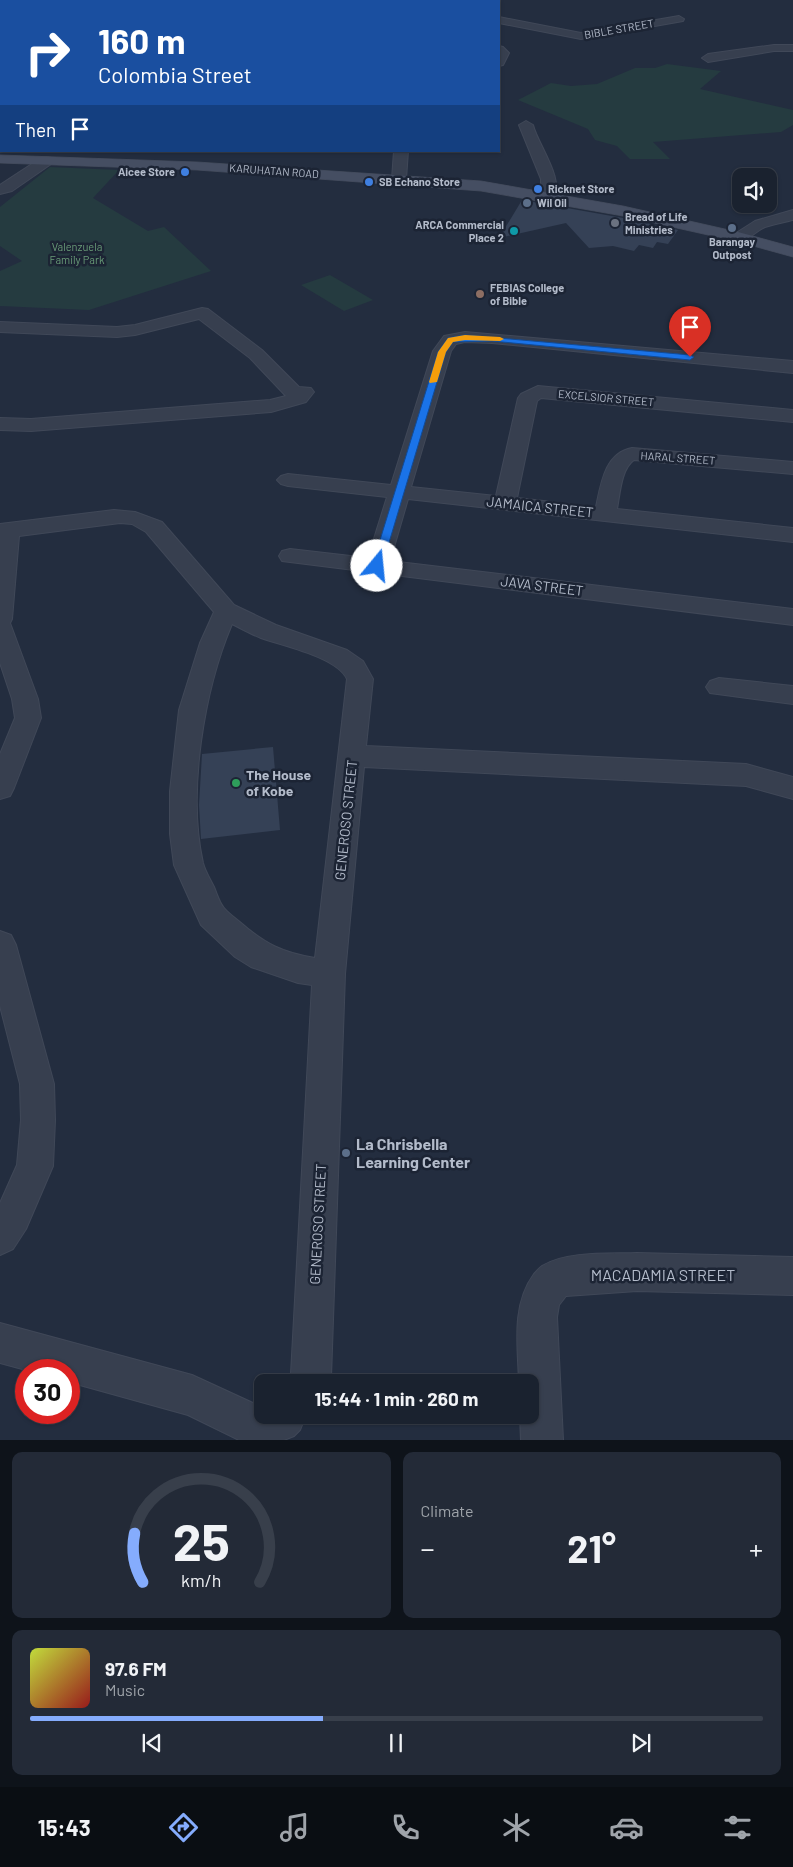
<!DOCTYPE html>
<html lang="en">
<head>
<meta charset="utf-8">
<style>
	:root { --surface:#1a222f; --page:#232a37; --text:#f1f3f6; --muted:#9fa4aa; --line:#383f4b; --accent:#85acfd }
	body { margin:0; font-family:Barlow,sans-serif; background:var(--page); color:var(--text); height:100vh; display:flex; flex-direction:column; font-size:19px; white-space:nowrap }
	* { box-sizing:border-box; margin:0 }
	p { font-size:16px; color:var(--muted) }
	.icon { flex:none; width:28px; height:28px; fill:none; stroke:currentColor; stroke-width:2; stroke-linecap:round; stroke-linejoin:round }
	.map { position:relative; height:1440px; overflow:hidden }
	.side { display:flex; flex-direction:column; gap:12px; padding:12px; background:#0e131a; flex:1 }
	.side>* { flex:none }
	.top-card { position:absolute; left:0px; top:0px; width:500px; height:152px; box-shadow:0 1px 4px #0004,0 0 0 1px var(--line); background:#1a4fa0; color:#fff; overflow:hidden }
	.buttons { position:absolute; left:732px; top:168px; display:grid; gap:10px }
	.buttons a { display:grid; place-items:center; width:45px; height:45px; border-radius:10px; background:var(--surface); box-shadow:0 1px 4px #0004,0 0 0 1px var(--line); font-size:25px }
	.speed { position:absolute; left:15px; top:1359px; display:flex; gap:10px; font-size:25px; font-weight:700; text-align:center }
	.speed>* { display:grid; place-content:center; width:65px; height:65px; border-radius:50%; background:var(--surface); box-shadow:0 1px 4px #0004,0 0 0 1px var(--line); line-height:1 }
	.speed .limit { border:8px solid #d22; background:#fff; color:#111 }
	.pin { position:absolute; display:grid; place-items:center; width:42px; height:42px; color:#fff; margin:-51px -21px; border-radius:50% 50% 50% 0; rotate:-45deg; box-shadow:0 0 5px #0007 }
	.pin .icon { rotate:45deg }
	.me { position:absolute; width:55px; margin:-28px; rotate:17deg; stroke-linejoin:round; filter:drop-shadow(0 0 4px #0008) }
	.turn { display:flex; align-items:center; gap:18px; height:105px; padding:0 15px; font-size:22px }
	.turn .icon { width:65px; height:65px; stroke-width:2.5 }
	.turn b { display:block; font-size:35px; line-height:42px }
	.then { display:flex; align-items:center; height:48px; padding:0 15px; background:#0003; gap:10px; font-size:19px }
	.big { font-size:38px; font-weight:700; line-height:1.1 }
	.side .widget { flex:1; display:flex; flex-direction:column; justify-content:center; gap:8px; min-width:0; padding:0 18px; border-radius:10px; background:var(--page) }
	.side .dial { align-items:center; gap:0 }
	.dial svg { height:130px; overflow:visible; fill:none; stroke:var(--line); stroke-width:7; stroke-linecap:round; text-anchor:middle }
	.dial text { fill:var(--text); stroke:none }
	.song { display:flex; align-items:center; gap:15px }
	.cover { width:60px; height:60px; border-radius:8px; background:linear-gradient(135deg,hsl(70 70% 55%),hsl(0 70% 35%)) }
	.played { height:5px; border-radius:2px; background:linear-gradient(90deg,var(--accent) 40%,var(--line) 40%) }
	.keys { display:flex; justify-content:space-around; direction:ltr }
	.heat { display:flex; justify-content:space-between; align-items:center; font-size:28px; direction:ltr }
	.side .tiles { flex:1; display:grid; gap:12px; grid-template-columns:1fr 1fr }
	.widget:last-child { grid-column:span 2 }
	.trip { position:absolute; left:254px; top:1374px; width:285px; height:50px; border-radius:10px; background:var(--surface); box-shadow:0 1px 4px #0004,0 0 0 1px var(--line); font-weight:700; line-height:50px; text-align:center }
	.dock { display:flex; height:80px; justify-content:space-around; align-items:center; background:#0a0e13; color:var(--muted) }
	.dock .icon { width:35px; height:35px }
	.dock .current { color:var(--accent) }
	.dock b { font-size:22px; color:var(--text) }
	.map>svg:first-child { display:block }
	.green { fill:#253b40 }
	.building { fill:#354156 }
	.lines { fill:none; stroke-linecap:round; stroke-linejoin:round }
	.minor-casing { stroke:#404858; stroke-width:2 }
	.tertiary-casing { stroke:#404858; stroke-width:1 }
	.secondary-casing { stroke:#404858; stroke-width:1 }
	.minor { fill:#373f4f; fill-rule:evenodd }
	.tertiary { fill:#373f4f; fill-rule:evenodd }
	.secondary { fill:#454e62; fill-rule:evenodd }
	.route { fill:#1a73e8; stroke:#114b97 }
	.slow { fill:#f59e0b }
	.shop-dot { fill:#3f7fe0; stroke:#1c2434; stroke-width:2 }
	.service-dot { fill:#5c6f8a; stroke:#1c2434; stroke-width:2 }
	.worship-dot { fill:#6b7280; stroke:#1c2434; stroke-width:2 }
	.culture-dot { fill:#0f9aa8; stroke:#1c2434; stroke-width:2 }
	.education-dot { fill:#8d6e63; stroke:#1c2434; stroke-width:2 }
	.leisure-dot { fill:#2e9e5b; stroke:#1c2434; stroke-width:2 }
	.labels { text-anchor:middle; stroke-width:5; stroke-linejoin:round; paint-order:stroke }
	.far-street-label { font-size:11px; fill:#b3bbca; stroke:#1c2434 }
	.far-poi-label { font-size:11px; font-weight:bold; fill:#b3bbca; stroke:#1c2434; text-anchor:start }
	.far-park-label { font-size:11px; fill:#699c78; stroke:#1c2434 }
	.street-label { font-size:14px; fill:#b3bbca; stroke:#1c2434 }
	.poi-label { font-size:14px; font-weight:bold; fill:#b3bbca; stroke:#1c2434; text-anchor:start }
	.near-poi-label { font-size:16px; font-weight:bold; fill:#b3bbca; stroke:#1c2434; text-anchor:start }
	.near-street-label { font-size:16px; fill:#b3bbca; stroke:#1c2434 }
</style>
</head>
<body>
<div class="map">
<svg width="793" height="1440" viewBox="0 0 793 1440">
	<rect width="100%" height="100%" fill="#232d3f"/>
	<!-- green -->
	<path class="green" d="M667 64 721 71 700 89 793 110V125L781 132 653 142 670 159H630L617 146 595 140 588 129 518 100 551 83 571 86 597 84 635 68H655Z
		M50 167 119 170 93 198 148 231 164 227 211 271 89 310 0 306V271L22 261 0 246V207Z
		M330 275 373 300 344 311 301 285Z"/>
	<!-- building -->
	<path class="building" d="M522 200 623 218 678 230 668 244 657 242 653 248 639 245 634 251 613 246 589 248 566 223 499 238Z
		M273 747 280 830 201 839 199 805 202 754Z"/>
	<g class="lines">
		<!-- minor casing -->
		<g class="minor-casing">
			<path id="minor" d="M277 0H294V1H278Z
				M380 0H397V1H381Z
				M417 0H428V1H418Z
				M679 16 684 19 683 21 581 39 499 23V17L581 33Z
				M0 30H1V37H0Z
				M774 45H793V51H774L708 62 702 58 708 54Z
				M499 46 503 47 509 53 503 65 499 66Z
				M0 62H1V70H0Z
				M0 83H1V91H0Z
				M0 106H1V114H0Z
				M526 121 533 125C538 145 566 181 553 200H543L541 197V179L519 125Z
				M394 151H408L406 179 404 182H394L392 179Z
				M46 157 51 158 53 161 51 164 12 191 0 194V185L41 158Z
				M793 210V220C784 222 774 224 765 227 754 232 746 244 732 240L730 237 755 221Z
				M202 308 208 309 262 350 299 387 311 388 314 392 306 402 271 412 31 431 0 430V418L31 419 270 400 286 396 250 358 199 319 135 335 117 337 0 332V322L117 327 135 325Z
				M465 332 793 361V373L492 343 465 342 456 344 451 351 411 487 496 496 518 398 521 394 538 386 793 410V422L541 398 537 401 517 498 596 507C601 483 605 453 632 448L793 462V474L634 460C621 469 620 494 617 509L793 528V542L408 499 390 561 793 609V625L282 561 279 556 282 551 290 549 368 558 387 497 288 486 281 484 277 480 281 476 288 474 391 485 433 351 444 336Z
				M114 510 135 512 162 522 234 605 276 625 347 650 363 661 373 679 366 746 746 764 793 777V799L746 786 364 767 345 974 331 1377 329 1382H288L291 1374 312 985 298 983 251 967 235 957 201 925 174 865 170 834V791L179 710 200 643 214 612 146 532 132 524 120 523 19 536 12 619 10 623 38 699 41 718 14 788 10 796 0 799V754L15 718 12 699 0 663V524ZM232 624C242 629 251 634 261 638 283 646 337 657 347 679L315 958C283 953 265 944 241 923 235 918 228 913 224 908 219 902 217 894 214 887 210 879 205 871 203 863 187 792 204 690 232 624Z
				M719 678 793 686V704L710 693 706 687 710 681Z
				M0 931 11 935 16 945 54 1084 55 1120 53 1166 26 1229 13 1249 0 1255V1203L17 1165 21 1120 20 1084 0 1006Z
				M637 1253 793 1257V1295L637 1291 566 1296 559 1305 557 1317 563 1440H521L520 1415H530V1382H519C518 1346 511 1305 534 1274 537 1271 539 1268 542 1266 566 1251 609 1254 637 1253Z
				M0 1323 192 1375 255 1404 262 1403V1415H306L300 1430 294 1436 284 1440H239L188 1415 69 1382V1370H26L0 1363Z"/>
		</g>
		<!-- tertiary casing -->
		<g class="tertiary-casing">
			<path id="tertiary" d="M28 0H42L43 1H29Z
				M0 38H1V46H0Z"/>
		</g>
		<!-- secondary casing -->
		<g class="secondary-casing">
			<path id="secondary" d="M0 155 197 162 481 181 623 206 738 232 793 247V257L735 241 623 216 481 191 197 170 0 163Z"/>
		</g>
		<!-- minor -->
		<use href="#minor" class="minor"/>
		<!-- tertiary -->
		<use href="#tertiary" class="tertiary"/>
		<!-- secondary -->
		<use href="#secondary" class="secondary"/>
	</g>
	<!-- route -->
	<path class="route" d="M465 335 690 355 694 357 690 360 492 341 453 342 446 352 382 566 377 570 374 569 372 566 438 352 448 338Z"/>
	<!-- slow -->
	<path class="slow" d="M465 335 500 337 504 339 500 341 465 340 453 342 446 352 437 382 430 383 429 382 438 352 448 338Z"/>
	<!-- markers -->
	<g class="shop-dot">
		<circle cx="185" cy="172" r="5"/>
		<circle cx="369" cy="182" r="5"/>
		<circle cx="538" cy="189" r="5"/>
	</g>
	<g class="service-dot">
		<circle cx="527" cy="203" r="5"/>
		<circle cx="732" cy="228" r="5"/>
		<circle cx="346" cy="1153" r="5"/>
	</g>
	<circle class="worship-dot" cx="615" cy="223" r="5"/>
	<circle class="culture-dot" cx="514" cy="231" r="5"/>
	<circle class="education-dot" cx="480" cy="294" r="5"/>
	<circle class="leisure-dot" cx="236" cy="783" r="5"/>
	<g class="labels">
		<!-- far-street labels -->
		<g class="far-street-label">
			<text transform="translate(619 29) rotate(-10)" y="4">BIBLE STREET</text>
			<text transform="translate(274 171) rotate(4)" y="4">KARUHATAN ROAD</text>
			<text transform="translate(606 398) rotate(5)" y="4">EXCELSIOR STREET</text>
			<text transform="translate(678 458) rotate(4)" y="4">HARAL STREET</text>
		</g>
		<!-- far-poi labels -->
		<g class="far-poi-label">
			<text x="175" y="176" text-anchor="end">Aicee Store</text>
			<text x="379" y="186">SB Echano Store</text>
			<text x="548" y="193">Ricknet Store</text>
			<text x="537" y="207">Wil Oil</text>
			<text x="625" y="221">Bread of Life<tspan x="625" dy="13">Ministries</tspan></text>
			<text x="504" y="229" text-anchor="end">ARCA Commercial<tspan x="504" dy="13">Place 2</tspan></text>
			<text x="732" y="246" text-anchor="middle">Barangay<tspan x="732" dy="13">Outpost</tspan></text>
			<text x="490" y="292">FEBIAS College<tspan x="490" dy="13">of Bible</tspan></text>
		</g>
		<!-- far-park labels -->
		<g class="far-park-label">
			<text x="77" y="251">Valenzuela<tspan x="77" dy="13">Family Park</tspan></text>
		</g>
		<!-- street labels -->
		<g class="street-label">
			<text transform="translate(540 507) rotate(6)" y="5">JAMAICA STREET</text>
			<text transform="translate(542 586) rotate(7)" y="5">JAVA STREET</text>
			<text transform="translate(346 820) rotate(-84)" y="5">GENEROSO STREET</text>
			<text transform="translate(318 1224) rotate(-87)" y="5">GENEROSO STREET</text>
		</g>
		<!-- poi labels -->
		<g class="poi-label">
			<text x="246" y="780">The House<tspan x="246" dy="16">of Kobe</tspan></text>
		</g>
		<!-- near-poi labels -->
		<g class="near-poi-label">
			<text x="356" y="1150">La Chrisbella<tspan x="356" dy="18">Learning Center</tspan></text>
		</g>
		<!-- near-street labels -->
		<g class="near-street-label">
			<text x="663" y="1281">MACADAMIA STREET</text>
		</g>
	</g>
</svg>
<div class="buttons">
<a><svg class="icon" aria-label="sound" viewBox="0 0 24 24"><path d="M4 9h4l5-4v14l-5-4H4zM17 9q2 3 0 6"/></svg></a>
</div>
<div class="speed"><div class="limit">30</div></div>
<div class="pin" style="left:690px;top:357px;background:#d93025"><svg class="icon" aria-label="arrive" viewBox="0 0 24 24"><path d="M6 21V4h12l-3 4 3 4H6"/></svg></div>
<svg class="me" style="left:377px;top:566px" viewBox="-20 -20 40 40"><circle r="19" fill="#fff"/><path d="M0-13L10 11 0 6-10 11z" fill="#1a73e8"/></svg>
<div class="trip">15:44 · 1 min · 260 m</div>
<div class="top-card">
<div class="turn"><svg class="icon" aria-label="right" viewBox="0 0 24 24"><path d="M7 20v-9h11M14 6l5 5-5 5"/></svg><div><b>160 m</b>Colombia Street</div></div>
<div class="then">Then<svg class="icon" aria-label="arrive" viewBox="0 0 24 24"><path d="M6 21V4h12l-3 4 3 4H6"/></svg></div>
</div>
</div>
<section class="side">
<div class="tiles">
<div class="widget dial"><svg viewBox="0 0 100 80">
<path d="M14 69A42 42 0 1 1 86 69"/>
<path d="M14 69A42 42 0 0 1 9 39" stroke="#85acfd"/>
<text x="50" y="56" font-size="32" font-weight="700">25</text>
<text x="50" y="72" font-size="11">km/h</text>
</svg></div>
<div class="widget"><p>Climate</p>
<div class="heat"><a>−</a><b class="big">21°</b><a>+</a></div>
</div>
<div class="widget">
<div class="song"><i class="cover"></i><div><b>97.6 FM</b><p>Music</p></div></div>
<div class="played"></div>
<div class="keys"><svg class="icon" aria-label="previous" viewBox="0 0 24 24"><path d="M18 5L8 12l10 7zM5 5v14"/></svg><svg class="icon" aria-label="pause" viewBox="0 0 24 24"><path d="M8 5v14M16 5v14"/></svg><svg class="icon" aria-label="next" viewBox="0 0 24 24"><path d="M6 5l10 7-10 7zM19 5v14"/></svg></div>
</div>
</div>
</section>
<nav class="dock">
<b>15:43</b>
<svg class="icon current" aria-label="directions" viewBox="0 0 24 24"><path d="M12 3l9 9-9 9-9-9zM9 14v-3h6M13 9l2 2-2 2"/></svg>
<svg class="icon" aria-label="music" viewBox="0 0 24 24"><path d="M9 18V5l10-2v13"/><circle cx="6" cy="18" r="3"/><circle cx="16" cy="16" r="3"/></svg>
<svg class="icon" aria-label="phone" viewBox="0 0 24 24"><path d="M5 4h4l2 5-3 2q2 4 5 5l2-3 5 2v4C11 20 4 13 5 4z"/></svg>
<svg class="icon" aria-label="climate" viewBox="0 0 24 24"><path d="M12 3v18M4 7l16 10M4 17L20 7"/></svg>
<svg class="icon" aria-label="car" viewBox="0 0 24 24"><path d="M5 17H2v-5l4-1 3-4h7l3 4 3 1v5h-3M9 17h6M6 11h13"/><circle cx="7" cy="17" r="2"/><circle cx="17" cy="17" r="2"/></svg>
<svg class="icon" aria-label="filters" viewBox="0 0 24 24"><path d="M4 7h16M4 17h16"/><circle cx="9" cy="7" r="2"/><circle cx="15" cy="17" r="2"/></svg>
</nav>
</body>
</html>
